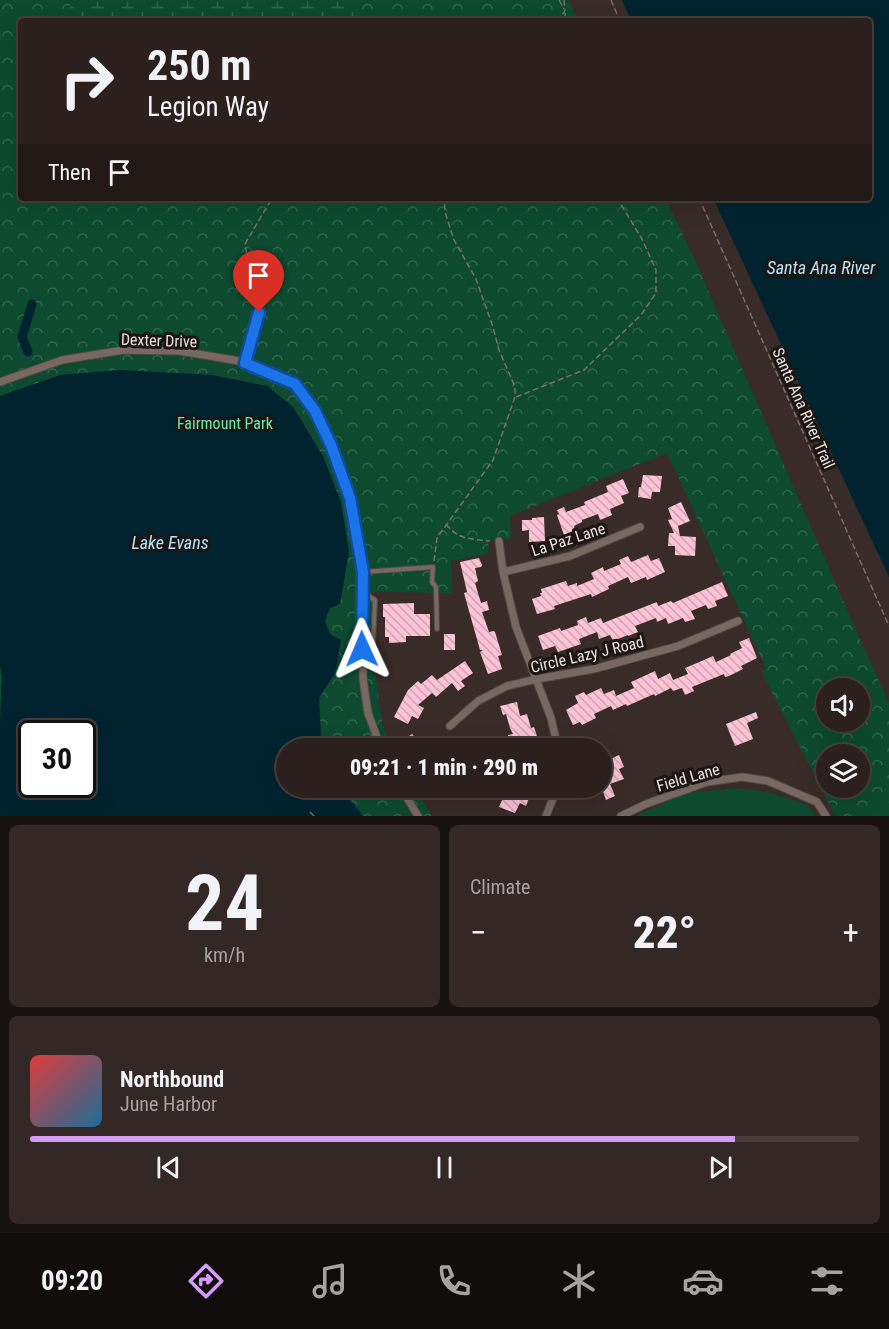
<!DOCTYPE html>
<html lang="en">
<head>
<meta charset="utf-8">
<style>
	:root { --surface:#2b201d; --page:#332826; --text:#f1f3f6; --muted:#a6a3a4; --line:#473e3b; --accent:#d79bf9 }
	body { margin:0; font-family:"Roboto Condensed",sans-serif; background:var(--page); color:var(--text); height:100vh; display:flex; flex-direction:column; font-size:22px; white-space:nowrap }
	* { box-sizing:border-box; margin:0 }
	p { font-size:20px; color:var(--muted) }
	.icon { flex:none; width:33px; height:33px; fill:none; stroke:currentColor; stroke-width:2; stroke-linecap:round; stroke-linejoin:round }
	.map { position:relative; height:816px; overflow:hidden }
	.sheet { display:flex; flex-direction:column; gap:9px; padding:9px; background:#181210; flex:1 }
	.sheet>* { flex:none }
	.guide { position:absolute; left:18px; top:18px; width:854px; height:183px; border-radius:6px; box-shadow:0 6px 24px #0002,0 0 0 2px var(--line); background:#2b201d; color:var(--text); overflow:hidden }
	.buttons { position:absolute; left:816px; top:678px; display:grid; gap:12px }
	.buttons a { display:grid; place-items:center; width:54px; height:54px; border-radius:50%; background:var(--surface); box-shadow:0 6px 24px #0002,0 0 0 2px var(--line); font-size:30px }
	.speed { position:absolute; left:18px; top:720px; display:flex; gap:12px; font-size:30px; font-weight:700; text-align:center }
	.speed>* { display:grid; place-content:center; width:78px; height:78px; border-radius:50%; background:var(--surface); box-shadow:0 6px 24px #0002,0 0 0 2px var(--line); line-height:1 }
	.speed .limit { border:3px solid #111; border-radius:9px; background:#fff; color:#111 }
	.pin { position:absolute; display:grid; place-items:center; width:51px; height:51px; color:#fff; margin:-62px -26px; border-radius:50% 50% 50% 0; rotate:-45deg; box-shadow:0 0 6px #0007 }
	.pin .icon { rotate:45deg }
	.me { position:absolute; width:66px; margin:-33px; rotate:359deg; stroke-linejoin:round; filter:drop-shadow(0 0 4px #0008) }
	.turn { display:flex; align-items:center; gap:21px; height:126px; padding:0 30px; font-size:27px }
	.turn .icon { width:78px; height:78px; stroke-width:2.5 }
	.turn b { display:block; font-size:42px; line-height:51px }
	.then { display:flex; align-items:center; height:57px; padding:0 30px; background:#0003; gap:12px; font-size:22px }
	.big { font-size:45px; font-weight:800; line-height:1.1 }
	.sheet .widget { flex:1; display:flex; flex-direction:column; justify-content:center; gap:9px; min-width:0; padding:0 21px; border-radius:9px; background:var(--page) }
	.sheet .dial { align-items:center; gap:0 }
	.dial b { font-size:78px; line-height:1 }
	.song { display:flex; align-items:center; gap:18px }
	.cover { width:72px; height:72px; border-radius:9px; background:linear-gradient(135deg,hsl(0 70% 55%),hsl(200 70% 35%)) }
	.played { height:6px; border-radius:3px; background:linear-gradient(90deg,var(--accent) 85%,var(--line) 85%) }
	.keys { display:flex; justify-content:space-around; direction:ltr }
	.heat { display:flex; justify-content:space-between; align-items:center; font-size:33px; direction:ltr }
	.sheet .tiles { flex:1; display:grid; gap:9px; grid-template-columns:1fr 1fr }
	.widget:last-child { grid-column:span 2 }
	.trip { position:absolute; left:276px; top:738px; width:336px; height:60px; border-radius:30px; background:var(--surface); box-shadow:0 6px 24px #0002,0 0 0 2px var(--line); font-weight:800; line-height:60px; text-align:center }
	.menu { display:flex; height:96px; justify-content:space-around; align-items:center; background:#110d0c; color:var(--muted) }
	.menu .icon { width:42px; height:42px }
	.menu .on { color:var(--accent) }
	.menu b { font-size:27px; color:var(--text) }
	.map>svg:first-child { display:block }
	.green { fill:#0d4a30 }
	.forest { fill:url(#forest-crowns); fill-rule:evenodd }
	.wetland { fill:url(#wetland-marsh) }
	.water { fill:#012330; fill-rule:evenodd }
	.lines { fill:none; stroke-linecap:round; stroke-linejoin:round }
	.canal { stroke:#012330; stroke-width:9 }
	.building { fill:url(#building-back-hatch) }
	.lane-casing { stroke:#554945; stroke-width:6 }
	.street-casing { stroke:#554945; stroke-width:9 }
	.path { stroke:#7b6f6c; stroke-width:1.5; stroke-dasharray:6 3; stroke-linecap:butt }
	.lane { stroke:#776862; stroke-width:4 }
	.street { stroke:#776862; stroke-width:7 }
	.route-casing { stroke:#114b97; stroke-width:15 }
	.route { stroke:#1a73e8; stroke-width:10 }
	.labels { text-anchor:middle; stroke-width:6; stroke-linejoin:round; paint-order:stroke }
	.street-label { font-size:16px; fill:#eae1de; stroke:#1b1513 }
	.park-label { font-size:16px; fill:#6cebae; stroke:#1b1513 }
	.water-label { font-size:18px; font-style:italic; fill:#b4e3f9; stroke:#1b1513 }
</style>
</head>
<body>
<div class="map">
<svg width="889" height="816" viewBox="0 0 889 816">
	<defs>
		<pattern id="forest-crowns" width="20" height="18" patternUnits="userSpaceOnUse" patternTransform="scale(1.5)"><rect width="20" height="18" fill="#0d4a30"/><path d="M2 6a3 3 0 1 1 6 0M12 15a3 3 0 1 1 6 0" fill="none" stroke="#30644e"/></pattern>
		<pattern id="wetland-marsh" width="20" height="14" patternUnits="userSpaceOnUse" patternTransform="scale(1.5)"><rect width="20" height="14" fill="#0d4a30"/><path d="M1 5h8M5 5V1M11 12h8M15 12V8" fill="none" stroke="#30644e"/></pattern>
		<pattern id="building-back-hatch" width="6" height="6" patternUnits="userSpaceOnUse" patternTransform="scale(1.5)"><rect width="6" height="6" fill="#fcc3d6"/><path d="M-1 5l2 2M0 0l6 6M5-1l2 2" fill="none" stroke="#cea3b1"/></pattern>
	</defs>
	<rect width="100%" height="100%" fill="#392b27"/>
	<!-- green -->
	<path class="green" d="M733 788 768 792 808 805 815 816H635L687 793Z
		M889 802V816H867Z"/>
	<!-- forest -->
	<path class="forest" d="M0 0H568L579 21H21V198H665L694 258 858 635 889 703V802L867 816H835L761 671 766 668 667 453 510 516 511 538 488 541 489 553 451 561 452 593 372 592 373 657 383 728 394 748H286V788H415L432 816H0ZM826 688H860V722H826ZM32 734H82V784H32ZM826 754H860V788H826Z"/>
	<!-- wetland -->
	<path class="wetland" d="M71 0H358V21H68Z"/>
	<!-- water -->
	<path class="water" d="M622 0H889V577L713 198H868V21H631Z
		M121 370 212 375 267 386 293 407 323 456 341 503 349 551 340 604 330 608 325 621 330 634 341 640 335 673 319 698 321 735 326 748H286V788H341L363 816H0V723L2 677 0 665V396L60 375ZM32 734H82V784H32Z"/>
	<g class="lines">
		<!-- canal -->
		<path class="canal" d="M28 352 22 337 32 304"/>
	</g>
	<!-- building -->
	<path class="building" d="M643 475 662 476 660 492H652L651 499 638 497 639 487H641Z
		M623 479 629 493 621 496 624 503 610 509 612 515 600 520 598 514 582 520V522L574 526 575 530 564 535 557 515 559 514 557 510 564 507 566 512 585 505 584 502 608 492 606 486Z
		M681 502 690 521 678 526 680 536 696 537 695 556 675 555V546H668L669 533H674L668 520 672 519 668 508Z
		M544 517 545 541 529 542V530L522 531V520H532V518Z
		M648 555 651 561 659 558 665 572 647 580 646 577 631 583 628 577 608 586 609 589 592 597 591 594 554 606 555 609 537 614 532 599 541 596 540 593H542L541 589 566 581 568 586 577 583V586L594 579 591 573 603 567 604 571 621 564 619 560 628 556 631 562Z
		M479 558 482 565 481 567 475 568 478 581 475 583 481 603 487 601 489 610 482 612 489 632 494 631 495 632 502 655 498 656 502 669 488 674 480 652 483 650H480L464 593 467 592 460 562Z
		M722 582 728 596 715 601 717 606 708 609 706 605 691 611 695 619 685 622 683 618 668 624 666 618 657 622 656 618 635 626 638 632 628 636V635L613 641 610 635 599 639 597 632 579 639 581 644 558 652 555 646 543 650 538 636 560 628 561 631 578 625 577 621 586 617 588 623 601 618 603 623 657 602 658 606 671 601 673 603Z
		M414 603V614H430V636H406V642L389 643V637H385V617H383V604Z
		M444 634H455V650H444Z
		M749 638 757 658 741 666 743 669 729 676 725 677 724 674 692 687 694 691 685 695 682 688 673 691 671 688 655 696 654 694 627 706 626 704 613 710 611 706 594 714 596 718 582 725 580 722 573 725 566 710 578 703 575 696 584 692 586 695 601 688 604 694 614 690 616 696 634 688 631 682 655 671 658 679 670 673 673 680 688 674 685 668 697 663 713 656 716 662 731 655 730 654 742 648 739 642Z
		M465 661 473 673 461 681 465 686 458 691 452 683 436 697 432 693 418 705 424 708 418 719 412 716 408 724 394 717 408 690 418 681 421 684 432 675 437 680Z
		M517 702 520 716 527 714 531 728 534 727 537 736 529 739 532 748H518L516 740 510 742 508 735 513 734 510 728 506 714 503 715 500 706Z
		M756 712 758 718 747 723 753 739 735 746 726 724Z
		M412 734 413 735 422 748H405L401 742Z
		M487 738 489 748H479L477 740Z
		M619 755 624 767 619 769 624 779 610 784 615 796 606 800 602 789V778L604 777 602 771V763Z
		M511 788H533L526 806 520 803 515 813 499 807 503 798 506 800Z"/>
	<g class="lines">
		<!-- lane casing -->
		<g class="lane-casing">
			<path id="lane" d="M246 361 259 313
				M363 572 433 567 432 582 436 587 437 629
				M363 649 373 643 375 600 364 593"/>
		</g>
		<!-- street casing -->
		<g class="street-casing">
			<path id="street" d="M0 382 62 360 124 350 180 351 245 362 295 384 315 411 331 445 350 498 363 572V679L368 713 381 748
				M499 541 503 572 516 627 551 718 558 748
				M503 572 570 556 640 527
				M450 726 478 701 507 686 537 679 594 669 678 646 738 621
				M401 788 418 816
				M546 816 557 788
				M621 816 646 804 707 782 742 777 768 781 817 802 826 816"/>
		</g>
		<!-- path -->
		<path class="path" d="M559 0 564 9
			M611 0 620 21
			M565 13 566 21
			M557 21 565 11 564 0
			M699 198 889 626
			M257 306 245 244 272 198
			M516 397 584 370 641 315 656 293V270L642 239 617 198
			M446 524C458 540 472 539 490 541
			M434 561 437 538 493 460 515 397V387L499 350 493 327 476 279 454 240 445 212 444 198
			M310 812 314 816"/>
		<!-- lane -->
		<use href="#lane" class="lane"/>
		<!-- street -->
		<use href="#street" class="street"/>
	</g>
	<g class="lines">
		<!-- route casing -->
		<g class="route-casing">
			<path id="route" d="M259 312 245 363 295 384 315 411 331 445 350 498 363 572 362 649"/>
		</g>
		<!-- route -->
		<use href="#route" class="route"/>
	</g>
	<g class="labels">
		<!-- street labels -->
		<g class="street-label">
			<text transform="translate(159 340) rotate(2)" y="6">Dexter Drive</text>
			<text transform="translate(804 408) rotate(66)" y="6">Santa Ana River Trail</text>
			<text transform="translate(568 539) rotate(-18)" y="6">La Paz Lane</text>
			<text transform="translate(587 654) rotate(-13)" y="6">Circle Lazy J Road</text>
			<text transform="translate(688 777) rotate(-16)" y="6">Field Lane</text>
		</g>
		<!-- park labels -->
		<g class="park-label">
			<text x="225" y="429">Fairmount Park</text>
		</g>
		<!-- water labels -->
		<g class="water-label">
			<text x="821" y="274">Santa Ana River</text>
			<text x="170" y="549">Lake Evans</text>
		</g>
	</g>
</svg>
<div class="buttons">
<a><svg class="icon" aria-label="sound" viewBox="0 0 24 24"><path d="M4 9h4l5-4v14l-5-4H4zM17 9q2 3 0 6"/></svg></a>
<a><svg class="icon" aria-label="layers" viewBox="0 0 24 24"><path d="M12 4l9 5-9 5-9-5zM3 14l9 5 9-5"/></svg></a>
</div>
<div class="speed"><div class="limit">30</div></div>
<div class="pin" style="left:259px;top:312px;background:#d93025"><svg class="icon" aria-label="arrive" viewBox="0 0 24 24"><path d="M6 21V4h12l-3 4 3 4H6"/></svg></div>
<svg class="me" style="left:362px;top:649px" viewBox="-20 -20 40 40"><path d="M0-17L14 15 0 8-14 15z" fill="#1a73e8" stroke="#fff" stroke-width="4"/></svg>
<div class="trip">09:21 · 1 min · 290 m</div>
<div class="guide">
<div class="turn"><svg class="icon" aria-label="right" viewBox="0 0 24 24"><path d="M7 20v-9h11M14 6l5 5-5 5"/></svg><div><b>250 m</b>Legion Way</div></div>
<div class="then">Then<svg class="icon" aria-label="arrive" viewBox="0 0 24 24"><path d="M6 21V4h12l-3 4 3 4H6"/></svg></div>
</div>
</div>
<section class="sheet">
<div class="tiles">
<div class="widget dial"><b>24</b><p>km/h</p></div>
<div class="widget"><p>Climate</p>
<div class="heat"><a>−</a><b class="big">22°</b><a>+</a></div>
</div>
<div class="widget">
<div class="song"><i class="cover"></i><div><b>Northbound</b><p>June Harbor</p></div></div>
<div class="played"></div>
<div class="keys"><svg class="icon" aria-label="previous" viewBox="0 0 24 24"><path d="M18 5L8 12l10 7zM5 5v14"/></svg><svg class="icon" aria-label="pause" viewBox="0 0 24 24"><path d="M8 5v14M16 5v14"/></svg><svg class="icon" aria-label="next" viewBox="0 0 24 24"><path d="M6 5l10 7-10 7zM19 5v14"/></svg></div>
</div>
</div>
</section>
<nav class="menu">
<b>09:20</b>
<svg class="icon on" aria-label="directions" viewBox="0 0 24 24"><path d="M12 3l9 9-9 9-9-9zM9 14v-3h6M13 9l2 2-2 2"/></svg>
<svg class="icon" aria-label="music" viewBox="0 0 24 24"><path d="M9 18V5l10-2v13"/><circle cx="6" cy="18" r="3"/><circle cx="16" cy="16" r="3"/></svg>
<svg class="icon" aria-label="phone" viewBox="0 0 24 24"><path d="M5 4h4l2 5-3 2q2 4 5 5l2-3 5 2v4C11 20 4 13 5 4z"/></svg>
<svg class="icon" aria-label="climate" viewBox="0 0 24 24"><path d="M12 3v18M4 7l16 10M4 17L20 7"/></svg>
<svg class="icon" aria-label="car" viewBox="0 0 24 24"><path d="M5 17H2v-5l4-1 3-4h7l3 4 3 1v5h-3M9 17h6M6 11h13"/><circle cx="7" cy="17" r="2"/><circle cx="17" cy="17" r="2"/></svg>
<svg class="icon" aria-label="filters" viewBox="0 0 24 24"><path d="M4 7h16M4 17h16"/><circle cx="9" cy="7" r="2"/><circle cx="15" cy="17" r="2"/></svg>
</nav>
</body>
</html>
